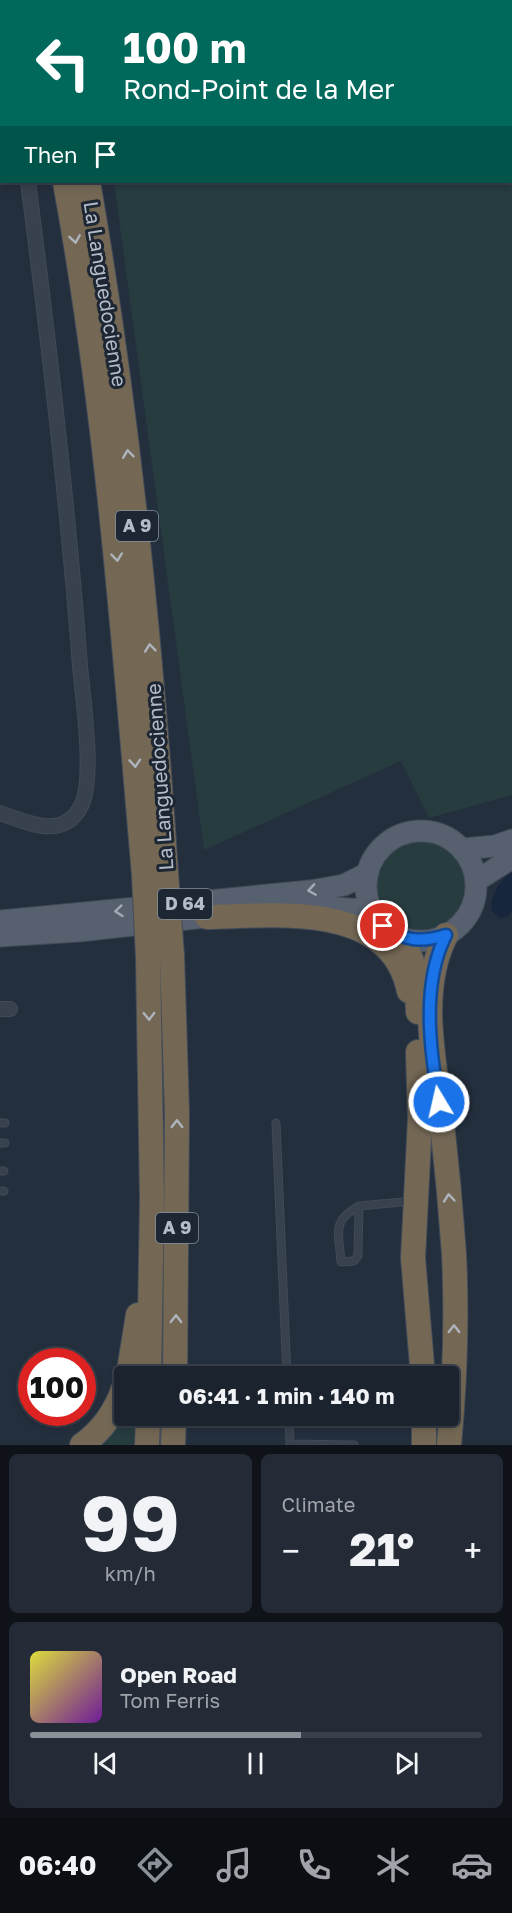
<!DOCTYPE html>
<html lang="en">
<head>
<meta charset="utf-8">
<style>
	:root { --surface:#1b232e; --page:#242b36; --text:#f1f3f6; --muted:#a0a4aa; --line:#39404a; --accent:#8c9099 }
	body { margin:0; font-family:"Golos Text",sans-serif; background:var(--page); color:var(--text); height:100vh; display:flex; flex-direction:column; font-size:22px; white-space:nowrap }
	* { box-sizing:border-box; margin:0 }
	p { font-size:20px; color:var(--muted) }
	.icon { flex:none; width:33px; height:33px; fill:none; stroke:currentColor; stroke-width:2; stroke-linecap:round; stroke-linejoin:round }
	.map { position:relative; height:1445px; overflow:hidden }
	.sheet { display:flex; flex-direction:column; gap:9px; padding:9px; background:#0f1319; flex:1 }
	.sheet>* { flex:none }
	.banner { position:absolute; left:0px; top:0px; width:513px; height:183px; box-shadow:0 3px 9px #0003,0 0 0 2px var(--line); background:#00695c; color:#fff; overflow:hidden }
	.speed { position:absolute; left:18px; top:1348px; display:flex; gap:12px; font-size:30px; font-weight:700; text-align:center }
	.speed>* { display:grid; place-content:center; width:78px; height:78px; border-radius:50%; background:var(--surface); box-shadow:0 3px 9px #0003,0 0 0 2px var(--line); line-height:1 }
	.speed .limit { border:9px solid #d22; background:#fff; color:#111 }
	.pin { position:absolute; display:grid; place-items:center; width:51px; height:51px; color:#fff; margin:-26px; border:3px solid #fff; border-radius:50%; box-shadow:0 2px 6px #0007 }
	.me { position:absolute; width:66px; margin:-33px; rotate:351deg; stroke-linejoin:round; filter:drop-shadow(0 0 4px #0008) }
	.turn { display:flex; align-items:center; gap:21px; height:126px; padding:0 24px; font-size:27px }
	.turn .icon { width:78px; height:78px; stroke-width:2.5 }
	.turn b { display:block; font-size:42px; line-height:51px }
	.then { display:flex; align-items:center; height:57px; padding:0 24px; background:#0003; gap:12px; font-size:22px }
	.big { font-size:45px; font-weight:700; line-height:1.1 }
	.sheet .card { flex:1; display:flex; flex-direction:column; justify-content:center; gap:9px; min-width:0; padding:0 21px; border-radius:9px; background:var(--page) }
	.sheet .dial { align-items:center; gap:0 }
	.dial b { font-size:78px; line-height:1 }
	.song { display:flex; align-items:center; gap:18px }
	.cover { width:72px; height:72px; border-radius:9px; background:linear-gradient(135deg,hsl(60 70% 55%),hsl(280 70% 35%)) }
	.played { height:6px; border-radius:3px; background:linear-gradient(90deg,var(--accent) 60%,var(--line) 60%) }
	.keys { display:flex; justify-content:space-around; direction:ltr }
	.heat { display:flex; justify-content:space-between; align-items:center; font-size:33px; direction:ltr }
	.sheet .tiles { flex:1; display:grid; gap:9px; grid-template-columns:1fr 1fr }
	.card:last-child { grid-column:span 2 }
	.trip { position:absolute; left:114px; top:1366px; width:345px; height:60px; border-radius:6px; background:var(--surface); box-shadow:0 3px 9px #0003,0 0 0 2px var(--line); font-weight:700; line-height:60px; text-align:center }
	.tabs { display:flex; height:96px; justify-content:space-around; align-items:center; background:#0b0e12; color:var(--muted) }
	.tabs .icon { width:42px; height:42px }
	.tabs .selected { color:var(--accent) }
	.tabs b { font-size:27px; color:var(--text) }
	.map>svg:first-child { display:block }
	.green { fill:#263c3f }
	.water { fill:#17263c }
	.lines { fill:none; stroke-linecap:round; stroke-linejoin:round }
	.lane-casing { stroke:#414a57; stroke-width:9 }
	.street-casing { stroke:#414a57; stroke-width:16 }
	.primary-casing { stroke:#414a57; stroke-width:23 }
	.highway-casing { stroke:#434c59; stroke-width:26 }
	.lane { stroke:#38414e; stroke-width:7 }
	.street { stroke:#38414e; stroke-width:14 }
	.primary { stroke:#56606e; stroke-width:21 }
	.highway { stroke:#746855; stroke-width:24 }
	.highway-bridge-casing { stroke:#434c59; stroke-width:26; stroke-linecap:butt }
	.highway-bridge { stroke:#746855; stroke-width:24 }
	.oneway { stroke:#aeb4bd }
	.oneway2 { stroke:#a1aab7 }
	.route-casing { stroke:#114b97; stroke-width:15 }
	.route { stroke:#1a73e8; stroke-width:10 }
	.labels { text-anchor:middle; stroke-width:6; stroke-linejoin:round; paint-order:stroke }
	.shield { fill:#1d2633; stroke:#878f9c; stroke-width:1.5 }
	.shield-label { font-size:18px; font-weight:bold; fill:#b4bcc9 }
	.street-label { font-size:20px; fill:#b4bcc9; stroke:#1d2633 }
</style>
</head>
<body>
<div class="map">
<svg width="512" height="1445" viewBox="0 0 512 1445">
	<rect width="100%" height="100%" fill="#242f3e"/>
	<!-- green -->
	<path class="green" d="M77 0H512V795L429 818 401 761 204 850 114 182H512V2Z
		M376 886a47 47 0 1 1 94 0a47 47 0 1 1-94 0Z
		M124 1404V1416H135L134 1445H93Z"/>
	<!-- water -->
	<path class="water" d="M512 871V912L507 917 499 918 491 910C491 893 499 882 512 871Z"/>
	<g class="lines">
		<!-- lane casing -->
		<g class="lane-casing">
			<path id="lane" d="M0 1123H5
				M276 1123 287 1377
				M0 1143H5
				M0 1171H4
				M0 1191H4
				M359 1206C331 1221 339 1233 341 1262L354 1261 358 1256 359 1206 413 1201
				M289 1416 290 1444 354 1445"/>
		</g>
		<!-- street casing -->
		<g class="street-casing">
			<path id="street" d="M0 31 2 39
				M0 813C27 822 63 841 81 806 95 779 83 699 80 666 68 504 49 343 28 182
				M0 1009H10"/>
		</g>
		<!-- primary casing -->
		<g class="primary-casing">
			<path id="primary" d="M366 886a55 55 0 1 1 110 0a55 55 0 1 1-110 0Z
				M463 849 495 846 512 840
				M476 881 512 858
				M287 909 314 906 372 911
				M0 921 310 891 344 885 368 873
				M0 936 79 931 223 915"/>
		</g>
		<!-- highway casing -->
		<g class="highway-casing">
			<path id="highway" d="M30 0V2
				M54 0V2
				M65 182C107 411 124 643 144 875
				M88 182C128 411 151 641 166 873
				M207 917C275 916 390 900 409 991
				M446 935C417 992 435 1063 442 1123 447 1167 451 1211 454 1254 457 1318 455 1382 449 1445
				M397 936C417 957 417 983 418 1012
				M172 956 177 1112 175 1377
				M148 957 152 1199 149 1377
				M418 1052 420 1119 413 1258 423 1377
				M128 1377 138 1315
				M82 1445C103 1430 116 1411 124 1387
				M147 1445 148 1416
				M173 1445 174 1416
				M424 1445V1416"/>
		</g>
		<!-- lane -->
		<use href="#lane" class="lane"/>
		<!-- street -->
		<use href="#street" class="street"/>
		<!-- primary -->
		<use href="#primary" class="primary"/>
		<!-- highway -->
		<use href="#highway" class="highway"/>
		<!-- highway-bridge casing -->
		<g class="highway-bridge-casing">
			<path id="highway-bridge" d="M166 873 172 956
				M144 875 148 957"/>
		</g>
		<!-- highway-bridge -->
		<use href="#highway-bridge" class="highway-bridge"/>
	</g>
	<!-- one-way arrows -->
	<defs><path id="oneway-chevron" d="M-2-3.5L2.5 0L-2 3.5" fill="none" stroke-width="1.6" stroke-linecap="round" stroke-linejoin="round" transform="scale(1.5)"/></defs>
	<g class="oneway">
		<use href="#oneway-chevron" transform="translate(75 239) rotate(81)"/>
		<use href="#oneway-chevron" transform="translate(128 454) rotate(-97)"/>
		<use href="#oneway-chevron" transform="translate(117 557) rotate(84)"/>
		<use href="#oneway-chevron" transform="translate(150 648) rotate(-96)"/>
		<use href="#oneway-chevron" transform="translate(135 763) rotate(86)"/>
		<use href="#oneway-chevron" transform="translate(149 1016) rotate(89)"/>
		<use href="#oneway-chevron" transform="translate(177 1124) rotate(-90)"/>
		<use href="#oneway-chevron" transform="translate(449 1198) rotate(-95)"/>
		<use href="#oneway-chevron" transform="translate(176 1319) rotate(-89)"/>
		<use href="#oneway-chevron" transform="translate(454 1329) rotate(-90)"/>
	</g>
	<g class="oneway2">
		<use href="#oneway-chevron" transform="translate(312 890) rotate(171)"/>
		<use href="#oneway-chevron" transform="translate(119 911) rotate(174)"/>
	</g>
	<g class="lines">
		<!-- route casing -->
		<g class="route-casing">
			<path id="route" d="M383 926C404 941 421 943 446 935 421 984 430 1051 439 1102"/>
		</g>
		<!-- route -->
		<use href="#route" class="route"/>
	</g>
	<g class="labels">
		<!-- shield labels -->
		<g class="shield">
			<rect x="116" y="511" width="42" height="30" rx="4.5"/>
			<rect x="158" y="889" width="54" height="30" rx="4.5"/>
			<rect x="156" y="1213" width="42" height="30" rx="4.5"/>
		</g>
		<g class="shield-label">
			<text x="137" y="532">A 9</text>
			<text x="185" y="910">D 64</text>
			<text x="177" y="1234">A 9</text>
		</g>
		<!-- street labels -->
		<g class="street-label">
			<text transform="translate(105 294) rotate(81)" y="7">La Languedocienne</text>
			<text transform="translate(160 777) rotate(-94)" y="7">La Languedocienne</text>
		</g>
	</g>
</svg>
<div class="speed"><div class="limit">100</div></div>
<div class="pin" style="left:383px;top:926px;background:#d93025"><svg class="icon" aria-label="arrive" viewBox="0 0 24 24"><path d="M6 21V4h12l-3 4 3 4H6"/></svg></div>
<svg class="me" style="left:439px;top:1102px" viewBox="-20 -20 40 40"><circle r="17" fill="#1a73e8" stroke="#fff" stroke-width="3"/><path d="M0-11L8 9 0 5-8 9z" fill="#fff"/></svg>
<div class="trip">06:41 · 1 min · 140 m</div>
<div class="banner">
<div class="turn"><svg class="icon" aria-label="left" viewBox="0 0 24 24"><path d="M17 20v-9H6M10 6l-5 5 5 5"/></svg><div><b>100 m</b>Rond-Point de la Mer</div></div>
<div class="then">Then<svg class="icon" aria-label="arrive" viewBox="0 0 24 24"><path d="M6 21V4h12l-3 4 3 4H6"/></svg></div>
</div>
</div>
<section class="sheet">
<div class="tiles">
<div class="card dial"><b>99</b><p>km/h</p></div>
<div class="card"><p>Climate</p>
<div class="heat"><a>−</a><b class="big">21°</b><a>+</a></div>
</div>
<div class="card">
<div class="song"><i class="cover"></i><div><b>Open Road</b><p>Tom Ferris</p></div></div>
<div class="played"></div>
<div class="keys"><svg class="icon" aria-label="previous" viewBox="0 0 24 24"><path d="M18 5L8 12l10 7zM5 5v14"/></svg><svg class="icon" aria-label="pause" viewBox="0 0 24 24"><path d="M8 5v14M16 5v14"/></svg><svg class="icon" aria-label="next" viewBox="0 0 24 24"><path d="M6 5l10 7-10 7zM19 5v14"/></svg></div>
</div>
</div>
</section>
<nav class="tabs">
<b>06:40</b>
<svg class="icon selected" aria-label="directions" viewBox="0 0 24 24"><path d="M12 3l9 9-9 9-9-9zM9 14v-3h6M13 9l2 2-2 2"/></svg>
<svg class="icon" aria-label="music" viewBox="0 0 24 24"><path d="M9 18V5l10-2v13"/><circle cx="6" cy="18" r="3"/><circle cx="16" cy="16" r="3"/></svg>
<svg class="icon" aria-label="phone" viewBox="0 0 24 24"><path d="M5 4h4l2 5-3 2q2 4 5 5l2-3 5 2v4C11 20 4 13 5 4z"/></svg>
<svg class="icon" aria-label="climate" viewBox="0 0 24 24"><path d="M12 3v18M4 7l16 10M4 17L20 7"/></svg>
<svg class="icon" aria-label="car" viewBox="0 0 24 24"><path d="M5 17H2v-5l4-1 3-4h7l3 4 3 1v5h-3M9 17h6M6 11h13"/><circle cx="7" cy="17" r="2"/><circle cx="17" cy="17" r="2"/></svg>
</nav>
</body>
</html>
